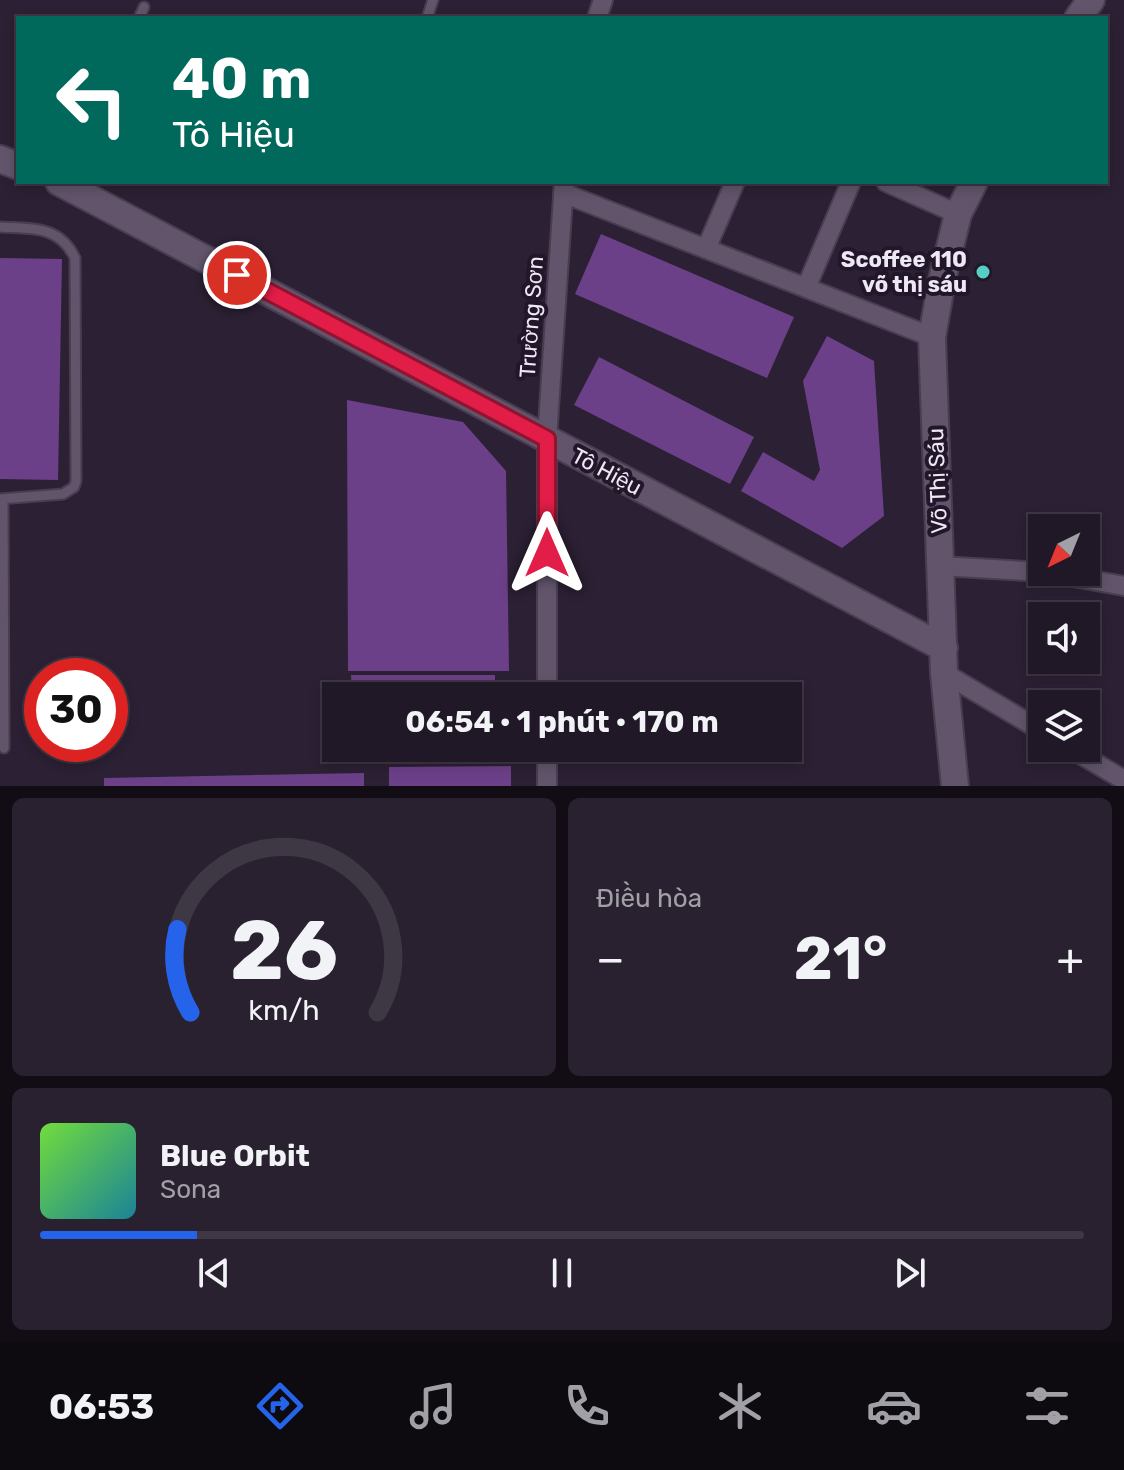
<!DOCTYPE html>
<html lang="vi">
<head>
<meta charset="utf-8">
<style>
	:root { --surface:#211827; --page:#29212f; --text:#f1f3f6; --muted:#a2a0a7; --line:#3e3744; --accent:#2563eb }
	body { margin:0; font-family:Rubik,sans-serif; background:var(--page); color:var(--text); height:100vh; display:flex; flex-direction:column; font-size:30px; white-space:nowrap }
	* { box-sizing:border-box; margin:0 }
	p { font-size:26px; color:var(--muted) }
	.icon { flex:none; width:44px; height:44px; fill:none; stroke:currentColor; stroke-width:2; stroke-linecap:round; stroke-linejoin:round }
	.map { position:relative; height:786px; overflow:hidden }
	.drawer { display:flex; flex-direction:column; gap:12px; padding:12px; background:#120d15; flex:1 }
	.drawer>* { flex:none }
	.banner { position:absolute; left:16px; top:16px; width:1092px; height:168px; border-radius:0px; box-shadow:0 4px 12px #0003,0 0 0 2px var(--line); background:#00695c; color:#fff; overflow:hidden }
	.needle { width:52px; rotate:223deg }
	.buttons { position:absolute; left:1028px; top:514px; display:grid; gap:16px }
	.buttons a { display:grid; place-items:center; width:72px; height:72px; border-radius:0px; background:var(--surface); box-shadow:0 4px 12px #0003,0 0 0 2px var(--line); font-size:40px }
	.speed { position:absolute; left:24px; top:658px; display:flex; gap:16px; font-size:40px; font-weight:700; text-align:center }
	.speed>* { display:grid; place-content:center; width:104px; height:104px; border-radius:50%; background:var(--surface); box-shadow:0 4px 12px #0003,0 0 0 2px var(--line); line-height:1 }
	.speed .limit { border:12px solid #d22; background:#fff; color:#111 }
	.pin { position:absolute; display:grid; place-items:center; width:68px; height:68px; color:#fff; margin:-34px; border:4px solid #fff; border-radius:50%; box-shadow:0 2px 8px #0007 }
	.me { position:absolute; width:88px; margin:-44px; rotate:0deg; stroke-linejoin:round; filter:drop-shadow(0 0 6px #0008) }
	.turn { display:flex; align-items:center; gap:28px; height:168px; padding:0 24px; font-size:36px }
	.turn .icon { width:104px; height:104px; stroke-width:2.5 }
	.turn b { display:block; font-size:56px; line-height:68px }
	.big { font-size:60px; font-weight:700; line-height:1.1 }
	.drawer .card { flex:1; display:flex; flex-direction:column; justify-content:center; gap:12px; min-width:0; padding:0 28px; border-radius:12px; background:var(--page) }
	.drawer .dial { align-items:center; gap:0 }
	.dial svg { height:208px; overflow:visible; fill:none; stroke:var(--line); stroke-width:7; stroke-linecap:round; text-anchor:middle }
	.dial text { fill:var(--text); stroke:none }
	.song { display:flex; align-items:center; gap:24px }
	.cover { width:96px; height:96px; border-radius:12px; background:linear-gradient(135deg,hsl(100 70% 55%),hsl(190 70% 35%)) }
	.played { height:8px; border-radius:4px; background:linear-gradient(90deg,var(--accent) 15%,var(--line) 15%) }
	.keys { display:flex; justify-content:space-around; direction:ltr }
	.heat { display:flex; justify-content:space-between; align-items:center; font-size:44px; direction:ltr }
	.drawer .tiles { flex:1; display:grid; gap:12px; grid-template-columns:1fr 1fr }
	.card:last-child { grid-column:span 2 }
	.trip { position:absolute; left:322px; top:682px; width:480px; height:80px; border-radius:0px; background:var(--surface); box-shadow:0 4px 12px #0003,0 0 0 2px var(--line); font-weight:700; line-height:80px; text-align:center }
	.menu { display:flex; height:128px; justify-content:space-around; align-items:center; background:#0d0a10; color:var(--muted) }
	.menu .icon { width:56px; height:56px }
	.menu .on { color:var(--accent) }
	.menu b { font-size:36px; color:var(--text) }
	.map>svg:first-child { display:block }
	.building { fill:#6c4089 }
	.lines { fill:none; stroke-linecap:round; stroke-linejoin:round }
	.lane-casing { stroke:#483e50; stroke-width:13 }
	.street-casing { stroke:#483e50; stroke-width:22 }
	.secondary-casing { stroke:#483e50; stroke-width:30 }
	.lane { stroke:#61546b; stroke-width:9 }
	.street { stroke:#61546b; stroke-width:18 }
	.secondary { stroke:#61546b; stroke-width:26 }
	.route-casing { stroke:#92132f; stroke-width:20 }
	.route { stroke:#e11d48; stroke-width:14 }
	.poi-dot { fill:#57cec2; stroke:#22172a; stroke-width:3 }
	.labels { text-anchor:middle; stroke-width:8; stroke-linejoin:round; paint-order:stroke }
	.poi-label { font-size:22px; font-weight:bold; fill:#eee7f4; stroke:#22172a; text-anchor:end }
	.street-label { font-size:22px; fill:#eee7f4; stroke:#22172a }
</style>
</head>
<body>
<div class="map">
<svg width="1124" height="786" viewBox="0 0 1124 786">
	<rect width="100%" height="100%" fill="#2c2034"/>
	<!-- building -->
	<path class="building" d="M601 234 794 317 767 378 575 294Z
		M0 258 62 259 58 480 0 479Z
		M827 336 874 361 884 516 842 548 741 491 763 452 814 481 820 470 803 381Z
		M599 357 754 437 730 484 574 405Z
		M347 400 463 422 506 471 509 671H348Z
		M351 675H495V696H352Z
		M352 748H496V757H352Z
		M511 766V786H389V767Z
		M364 773V786H104V778Z"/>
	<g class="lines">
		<!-- lane casing -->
		<g class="lane-casing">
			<path id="lane" d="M139 18 144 7
				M427 18 433 0
				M0 227C32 229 59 225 75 258L76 481 74 487 63 494 0 499
				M3 499 4 748"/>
		</g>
		<!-- street casing -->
		<g class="street-casing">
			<path id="street" d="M597 18 603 0
				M886 182 958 214
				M563 193 932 337
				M706 249 735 182
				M806 288 851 182
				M940 566 1042 572
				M1045 572 1124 586
				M944 673 1042 731
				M547 696V439L564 182
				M547 748V786
				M1070 748 1124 780"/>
		</g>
		<!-- secondary casing -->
		<g class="secondary-casing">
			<path id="secondary" d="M1078 18 1091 0
				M0 159 18 166
				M59 182 944 648
				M955 786 944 673 932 337 942 280 958 214 974 182"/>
		</g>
		<!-- lane -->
		<use href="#lane" class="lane"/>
		<!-- street -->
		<use href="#street" class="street"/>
		<!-- secondary -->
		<use href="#secondary" class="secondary"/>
	</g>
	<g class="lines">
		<!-- route casing -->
		<g class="route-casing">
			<path id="route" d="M237 275 547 439V553"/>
		</g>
		<!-- route -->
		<use href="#route" class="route"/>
	</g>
	<!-- markers -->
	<circle class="poi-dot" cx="983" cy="272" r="8"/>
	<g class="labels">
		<!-- poi labels -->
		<g class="poi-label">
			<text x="967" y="267">Scoffee 110<tspan x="967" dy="25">võ thị sáu</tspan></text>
		</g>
		<!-- street labels -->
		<g class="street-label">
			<text transform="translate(531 317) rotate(-86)" y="8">Trường Sơn</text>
			<text transform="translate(607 471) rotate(28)" y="8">Tô Hiệu</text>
			<text transform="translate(937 481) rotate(-92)" y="8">Võ Thị Sáu</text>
		</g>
	</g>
</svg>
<div class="buttons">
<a><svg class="needle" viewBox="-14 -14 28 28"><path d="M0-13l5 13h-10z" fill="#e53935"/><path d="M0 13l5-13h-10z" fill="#a2a0a7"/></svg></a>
<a><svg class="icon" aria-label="sound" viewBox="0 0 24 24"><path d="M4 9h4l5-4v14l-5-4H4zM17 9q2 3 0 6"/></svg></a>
<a><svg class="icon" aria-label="layers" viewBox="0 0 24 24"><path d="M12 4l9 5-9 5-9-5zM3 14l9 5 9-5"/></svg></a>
</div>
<div class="speed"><div class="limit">30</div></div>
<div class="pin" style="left:237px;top:275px;background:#d93025"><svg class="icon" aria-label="arrive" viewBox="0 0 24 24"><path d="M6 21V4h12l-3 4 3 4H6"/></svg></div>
<svg class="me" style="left:547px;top:553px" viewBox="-20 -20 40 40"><path d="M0-17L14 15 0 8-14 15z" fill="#e11d48" stroke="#fff" stroke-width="4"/></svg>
<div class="trip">06:54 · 1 phút · 170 m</div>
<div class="banner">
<div class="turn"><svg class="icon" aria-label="left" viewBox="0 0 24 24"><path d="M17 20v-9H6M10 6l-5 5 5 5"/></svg><div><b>40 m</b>Tô Hiệu</div></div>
</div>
</div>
<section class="drawer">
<div class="tiles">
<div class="card dial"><svg viewBox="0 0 100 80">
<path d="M14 69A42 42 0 1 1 86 69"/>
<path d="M14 69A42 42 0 0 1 9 37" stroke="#2563eb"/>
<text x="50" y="56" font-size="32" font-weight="700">26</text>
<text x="50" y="72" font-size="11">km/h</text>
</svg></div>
<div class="card"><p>Điều hòa</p>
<div class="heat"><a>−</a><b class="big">21°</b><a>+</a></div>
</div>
<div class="card">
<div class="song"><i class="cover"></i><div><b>Blue Orbit</b><p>Sona</p></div></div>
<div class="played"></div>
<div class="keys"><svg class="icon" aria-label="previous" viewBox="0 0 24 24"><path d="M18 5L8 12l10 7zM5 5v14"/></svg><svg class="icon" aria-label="pause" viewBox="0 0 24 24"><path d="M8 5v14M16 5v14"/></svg><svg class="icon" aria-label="next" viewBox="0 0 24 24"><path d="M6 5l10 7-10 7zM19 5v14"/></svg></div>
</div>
</div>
</section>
<nav class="menu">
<b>06:53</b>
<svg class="icon on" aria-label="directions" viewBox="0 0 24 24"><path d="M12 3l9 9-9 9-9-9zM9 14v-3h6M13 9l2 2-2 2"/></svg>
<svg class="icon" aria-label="music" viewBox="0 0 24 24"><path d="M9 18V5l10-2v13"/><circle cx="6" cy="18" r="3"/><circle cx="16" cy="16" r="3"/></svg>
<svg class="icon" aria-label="phone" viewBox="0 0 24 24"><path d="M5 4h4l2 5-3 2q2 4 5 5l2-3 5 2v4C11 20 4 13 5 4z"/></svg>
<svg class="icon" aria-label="climate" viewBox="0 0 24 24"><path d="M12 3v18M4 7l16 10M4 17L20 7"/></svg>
<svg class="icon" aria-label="car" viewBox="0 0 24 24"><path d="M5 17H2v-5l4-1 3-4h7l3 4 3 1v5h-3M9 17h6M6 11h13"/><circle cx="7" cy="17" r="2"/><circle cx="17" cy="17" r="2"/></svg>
<svg class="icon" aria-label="filters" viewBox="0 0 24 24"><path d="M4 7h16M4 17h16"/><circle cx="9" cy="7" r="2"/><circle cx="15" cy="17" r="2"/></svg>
</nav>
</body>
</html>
